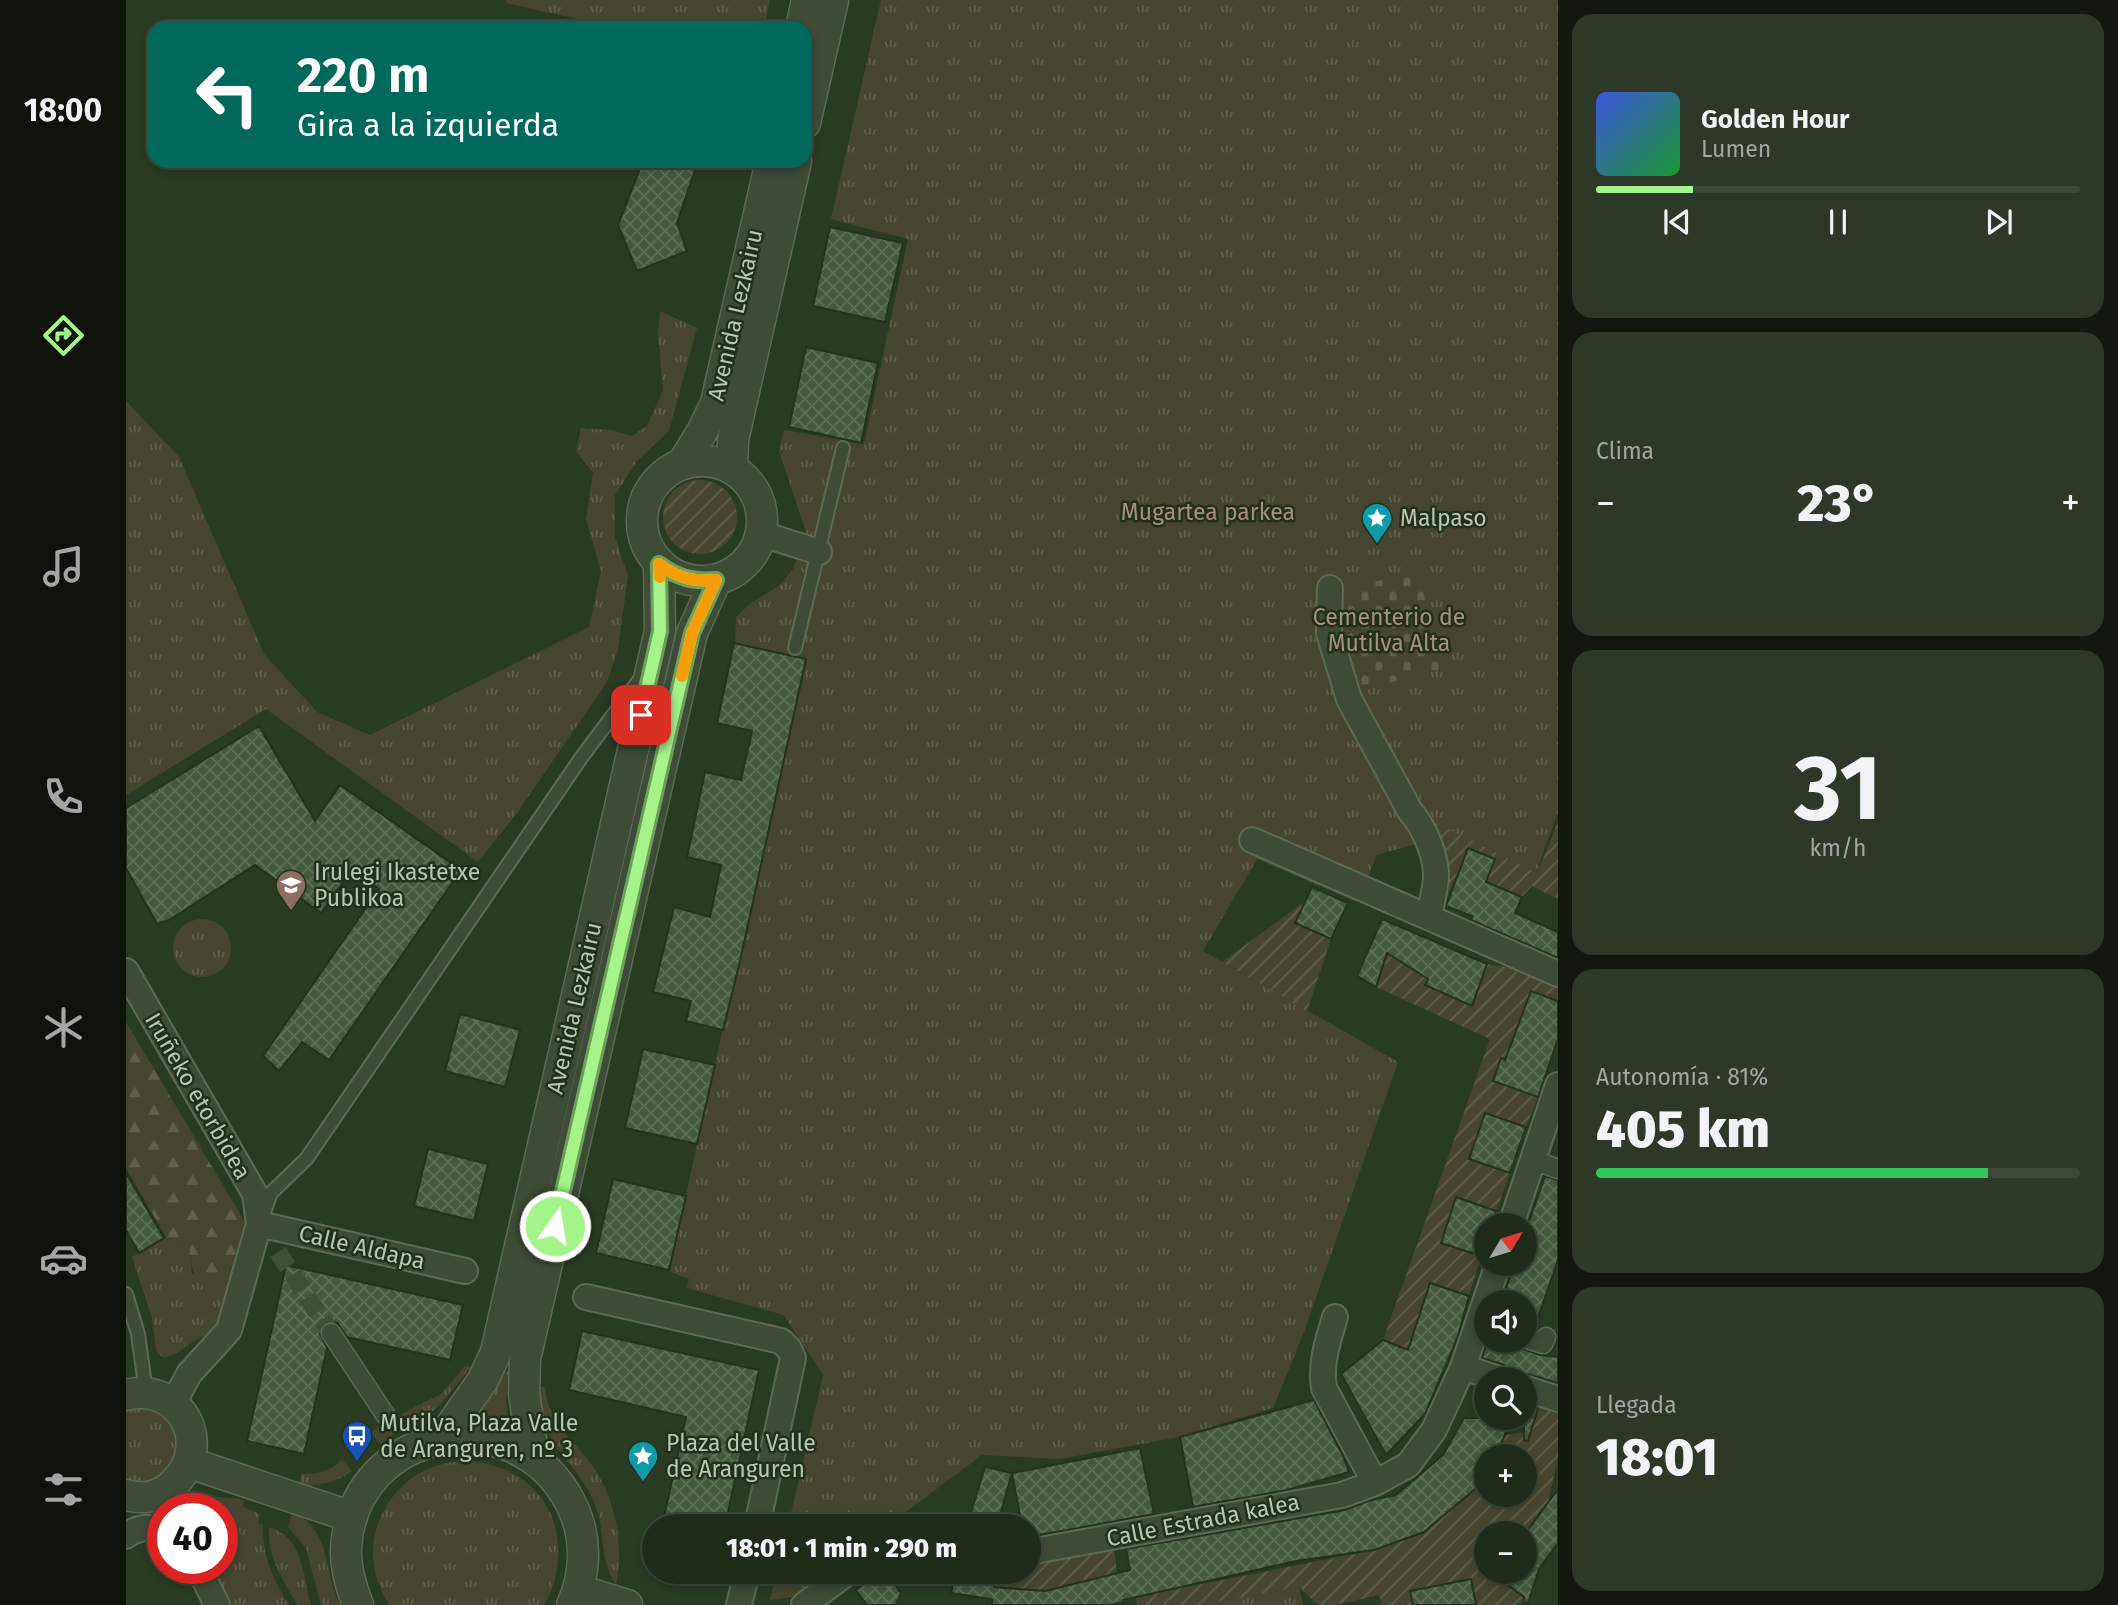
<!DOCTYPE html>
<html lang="es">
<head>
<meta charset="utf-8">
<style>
	:root { --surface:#202c1b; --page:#2d3828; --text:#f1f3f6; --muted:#a2a7a3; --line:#3d483a; --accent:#a5f48a }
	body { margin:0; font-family:"Fira Sans",sans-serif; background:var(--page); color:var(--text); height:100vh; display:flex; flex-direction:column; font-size:26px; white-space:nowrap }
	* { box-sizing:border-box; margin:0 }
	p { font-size:23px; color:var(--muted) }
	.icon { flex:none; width:38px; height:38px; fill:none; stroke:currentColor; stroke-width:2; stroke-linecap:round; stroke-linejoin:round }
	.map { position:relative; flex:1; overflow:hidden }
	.panel { display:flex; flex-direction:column; gap:14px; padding:14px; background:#12180f; width:560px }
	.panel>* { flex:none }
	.top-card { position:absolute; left:21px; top:21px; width:665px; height:147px; border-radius:21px; box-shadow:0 4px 10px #0003,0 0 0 2px var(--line); background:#00695c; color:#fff; overflow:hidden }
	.needle { width:46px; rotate:52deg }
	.tools { position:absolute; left:1348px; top:1213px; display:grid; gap:14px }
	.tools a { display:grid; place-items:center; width:63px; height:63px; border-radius:50%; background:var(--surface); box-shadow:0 4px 10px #0003,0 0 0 2px var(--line); font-size:35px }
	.speed { position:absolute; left:21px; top:1493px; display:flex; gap:14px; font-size:35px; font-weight:700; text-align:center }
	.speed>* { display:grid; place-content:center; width:91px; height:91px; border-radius:50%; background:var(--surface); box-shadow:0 4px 10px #0003,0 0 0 2px var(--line); line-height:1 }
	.speed .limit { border:10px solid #d22; background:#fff; color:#111 }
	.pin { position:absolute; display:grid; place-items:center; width:60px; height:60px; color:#fff; margin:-30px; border-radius:14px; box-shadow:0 4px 10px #0006 }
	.me { position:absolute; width:77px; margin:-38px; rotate:13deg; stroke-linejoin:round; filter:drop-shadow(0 0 5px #0008) }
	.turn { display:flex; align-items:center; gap:24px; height:147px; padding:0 35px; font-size:32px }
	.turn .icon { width:91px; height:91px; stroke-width:2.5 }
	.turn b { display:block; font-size:49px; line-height:60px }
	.big { font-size:52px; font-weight:800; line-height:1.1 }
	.panel .widget { flex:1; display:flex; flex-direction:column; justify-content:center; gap:10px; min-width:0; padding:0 24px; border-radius:21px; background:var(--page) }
	.panel .dial { align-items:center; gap:0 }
	.dial b { font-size:91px; line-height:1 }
	.song { display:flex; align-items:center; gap:21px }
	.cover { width:84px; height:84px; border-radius:10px; background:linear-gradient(135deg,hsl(230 70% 55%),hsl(130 70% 35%)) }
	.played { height:7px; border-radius:4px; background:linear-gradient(90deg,var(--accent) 20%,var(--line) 20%) }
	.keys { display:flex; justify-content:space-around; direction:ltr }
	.heat { display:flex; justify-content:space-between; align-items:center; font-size:38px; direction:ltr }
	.charge { height:10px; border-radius:5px; background:linear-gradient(90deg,#34c759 81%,var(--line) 0) }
	.trip { position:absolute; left:516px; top:1514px; width:399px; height:70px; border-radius:35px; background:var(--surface); box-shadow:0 4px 10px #0003,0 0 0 2px var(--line); font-weight:800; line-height:70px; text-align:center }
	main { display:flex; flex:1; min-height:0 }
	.tabs { display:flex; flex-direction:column; width:126px; justify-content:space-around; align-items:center; background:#0d120b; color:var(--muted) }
	.tabs .icon { width:49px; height:49px }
	.tabs .current { color:var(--accent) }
	.tabs b { font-size:32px; color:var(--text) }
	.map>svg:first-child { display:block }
	.grass { fill:url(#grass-tufts) }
	.forest { fill:url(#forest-firs) }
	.cemetery { fill:url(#cemetery-stones) }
	.garden { fill:url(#garden-furrows) }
	.building { fill:url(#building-cross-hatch); stroke:#24321e; stroke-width:2 }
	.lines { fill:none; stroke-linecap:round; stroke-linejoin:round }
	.pedestrian-tunnel { stroke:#3f5039; stroke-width:18; stroke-dasharray:18 9; stroke-linecap:butt }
	.service-casing { stroke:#5b6955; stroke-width:16 }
	.pedestrian-casing { stroke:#5b6955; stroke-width:21 }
	.minor-casing { stroke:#5b6955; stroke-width:28 }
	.tertiary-casing { stroke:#5b6955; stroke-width:33 }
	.service { stroke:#3d4b37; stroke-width:12 }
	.pedestrian { stroke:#3d4b37; stroke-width:18 }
	.minor { stroke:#3d4b37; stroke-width:24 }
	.tertiary { stroke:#3d4b37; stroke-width:30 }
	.route-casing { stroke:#6b9f5a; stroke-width:18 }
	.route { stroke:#a5f48a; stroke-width:12 }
	.slow { stroke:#f59e0b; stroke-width:12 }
	.labels { text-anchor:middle; stroke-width:5; stroke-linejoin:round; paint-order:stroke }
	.street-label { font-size:23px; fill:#b8c7b3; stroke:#22301c }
	.park-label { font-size:23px; fill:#a78f80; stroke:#22301c }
	.poi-label { font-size:23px; fill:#b8c7b3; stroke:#22301c; text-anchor:start }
</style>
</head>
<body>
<main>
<nav class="tabs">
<b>18:00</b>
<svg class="icon current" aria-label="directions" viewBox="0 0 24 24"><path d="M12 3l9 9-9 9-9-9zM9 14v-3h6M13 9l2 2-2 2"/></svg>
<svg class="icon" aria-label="music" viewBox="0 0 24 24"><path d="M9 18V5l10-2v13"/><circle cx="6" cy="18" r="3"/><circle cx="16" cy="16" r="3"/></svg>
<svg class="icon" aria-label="phone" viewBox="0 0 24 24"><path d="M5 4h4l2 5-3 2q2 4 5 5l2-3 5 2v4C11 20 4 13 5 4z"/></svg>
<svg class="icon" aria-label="climate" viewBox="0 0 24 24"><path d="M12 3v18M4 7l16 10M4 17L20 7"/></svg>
<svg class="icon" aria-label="car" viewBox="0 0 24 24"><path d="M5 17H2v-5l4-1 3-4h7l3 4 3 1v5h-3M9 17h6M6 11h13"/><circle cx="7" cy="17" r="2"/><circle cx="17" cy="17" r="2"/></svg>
<svg class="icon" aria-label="filters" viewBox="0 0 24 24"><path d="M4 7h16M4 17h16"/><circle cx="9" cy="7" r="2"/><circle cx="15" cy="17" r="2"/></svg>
</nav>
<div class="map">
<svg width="1432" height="1605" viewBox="0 0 1432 1605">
	<defs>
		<pattern id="grass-tufts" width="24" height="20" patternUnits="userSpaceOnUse" patternTransform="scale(1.75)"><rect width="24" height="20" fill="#464630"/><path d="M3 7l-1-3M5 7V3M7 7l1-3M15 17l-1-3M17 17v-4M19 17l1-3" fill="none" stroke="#5f5f4c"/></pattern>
		<pattern id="forest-firs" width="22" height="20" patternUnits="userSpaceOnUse" patternTransform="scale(1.75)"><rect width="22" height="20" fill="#464630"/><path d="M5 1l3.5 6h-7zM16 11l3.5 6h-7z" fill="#5f5f4c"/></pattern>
		<pattern id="cemetery-stones" width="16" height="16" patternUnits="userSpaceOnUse" patternTransform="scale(1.75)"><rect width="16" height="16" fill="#464630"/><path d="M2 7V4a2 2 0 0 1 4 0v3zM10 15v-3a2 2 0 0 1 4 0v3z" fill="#5f5f4c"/></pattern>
		<pattern id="garden-furrows" width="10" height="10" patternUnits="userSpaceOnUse" patternTransform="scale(1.75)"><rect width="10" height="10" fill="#464630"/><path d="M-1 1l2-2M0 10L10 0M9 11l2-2" fill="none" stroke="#5f5f4c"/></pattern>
		<pattern id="building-cross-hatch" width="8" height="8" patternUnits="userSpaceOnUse" patternTransform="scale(1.75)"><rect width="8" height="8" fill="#45593e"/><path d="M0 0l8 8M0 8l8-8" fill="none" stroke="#5e6f58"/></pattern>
	</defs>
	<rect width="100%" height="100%" fill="#2a3b24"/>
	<!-- grass -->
	<path class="grass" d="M380 0H644L638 28H493L380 3Z
		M755 0H1432V812L1409 876 1321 835 1251 855 1231 902 1131 859 1077 951 1272 1062 1178 1332 1147 1408 1053 1437 933 1459 856 1455 761 1526H662L697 1375 658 1315 561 1288 563 1279 543 1271 679 659 609 644 610 617 625 603 654 585 667 569 680 532 653 451 658 430 738 444 782 239 705 219Z
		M534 311 571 328 543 431 511 461 489 495V537L502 576 492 649 481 682 391 813 352 862 140 709 0 795V401L53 457 138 654 191 712 244 735 463 627 475 571 460 519 467 473 450 451 455 428 485 430 506 436 521 426 537 390 532 333Z
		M47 948a29 29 0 1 1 58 0a29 29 0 1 1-58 0Z
		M40 1237 63 1248 66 1274 109 1288 105 1308 82 1342 75 1336 53 1352 39 1358 35 1356 30 1350 26 1318 6 1257Z
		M339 1366 345 1367 313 1406 293 1422 272 1431 255 1444 244 1433 261 1421 315 1394Z
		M376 1370 384 1372C379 1390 379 1404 383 1423L346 1417 362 1400Z
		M413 1387H419C423 1428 445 1435 466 1465 490 1500 498 1544 490 1585 472 1555 480 1536 470 1507 461 1482 443 1465 428 1444 418 1429 415 1406 413 1387Z
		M17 1402 46 1416 57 1445 44 1474 14 1485 0 1481V1406Z
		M216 1460 226 1471C209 1483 194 1486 174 1485L175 1474C192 1474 203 1472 216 1460Z
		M339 1460C358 1463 374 1466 391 1476 436 1502 443 1563 418 1605H263C254 1589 247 1573 247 1554 246 1515 275 1475 313 1465 321 1462 331 1462 339 1460Z
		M92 1497 118 1500 117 1507 134 1514 132 1523 137 1525C136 1556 147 1578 163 1605H100L83 1568H96V1508H78L84 1500Z
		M167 1510C208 1537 196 1568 214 1605H195L180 1548 162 1527Z
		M143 1527C179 1539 176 1575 185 1605H171C156 1577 142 1559 143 1527Z
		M651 1572H700L666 1597 644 1600Z
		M1173 1587 1177 1605H1078Z"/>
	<!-- forest -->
	<path class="forest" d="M0 1022 123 1229 109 1288C72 1295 67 1281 63 1248L40 1237 0 1168Z"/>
	<!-- cemetery -->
	<path class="cemetery" d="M1292 571 1317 669 1235 690 1210 591Z"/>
	<!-- garden -->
	<path class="garden" d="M537 517a37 37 0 1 1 74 0a37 37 0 1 1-74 0Z
		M1306 821 1411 873 1432 822V899L1406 886 1396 897 1360 882 1369 859 1343 848 1319 900Z
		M1178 902 1170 923 1205 939 1181 1011 1096 962Z
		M1261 953 1308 963 1300 985 1346 1006 1361 964 1389 968 1432 987V1001L1405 991 1388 1036 1429 1052 1420 1074 1375 1058 1367 1080 1412 1097 1400 1127 1359 1113 1343 1159 1384 1173 1370 1211 1330 1198 1315 1243 1355 1256 1343 1296 1304 1283 1289 1329 1319 1365 1257 1340 1364 1039 1250 987Z
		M1414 1401 1432 1410V1457L1422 1503 1398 1535V1533H1360V1572H1371L1369 1575 1403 1601 1388 1605H1350L1345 1579 1284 1590 1287 1605H1256L1253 1595 1209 1605H1192L1173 1587 1078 1605H1011L1010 1597 1248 1550 1298 1532 1360 1479V1494H1398V1456H1370L1379 1435 1405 1431Z
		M988 1547 991 1574 919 1591 868 1587 870 1572H903V1558Z"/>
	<!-- building -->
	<path class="building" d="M517 161H572L551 223 561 251 511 271 492 225Z
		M704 227 777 243 759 322 687 306Z
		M680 347 752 363 735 443 663 427Z
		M608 643 680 659 614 961 597 1030 560 1021 565 1001 527 992 548 907 584 917 595 865 561 857 579 772 615 780 626 731 591 723Z
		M133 726 189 821 214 785 335 870 203 1060 176 1042 153 1071 137 1056 253 889 226 870 195 913 129 865 43 920 31 924 0 868V808Z
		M1342 848 1369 859 1360 882 1396 897 1389 913 1432 932V958L1345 920 1346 916 1320 906Z
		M1186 887 1222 903 1205 939 1169 923Z
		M1256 919 1361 964 1346 1006 1299 985 1302 979 1261 953 1250 987 1231 976Z
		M1405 991 1432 1001V1039L1412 1097 1367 1081 1375 1058 1379 1060Z
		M334 1014 394 1030 379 1087 319 1071Z
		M517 1049 589 1065 571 1144 499 1128Z
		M1359 1113 1400 1127 1384 1173 1343 1159Z
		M302 1149 362 1164 348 1221 288 1206Z
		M0 1173 38 1238 13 1253 0 1230Z
		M1419 1176 1432 1180V1260L1408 1329 1398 1327V1302H1375L1389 1264H1398V1236Z
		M487 1179 560 1196 543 1270 470 1253Z
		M1330 1197 1370 1211 1365 1225H1360V1242L1355 1256 1315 1243Z
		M160 1265 337 1305 324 1360 221 1337 211 1323 205 1322 198 1324 194 1334 201 1348 178 1454 121 1441Z
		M1304 1283 1343 1296 1332 1336 1299 1414 1260 1455 1215 1374 1257 1340 1282 1350Z
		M456 1331 633 1370 599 1526H536L560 1417 443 1390Z
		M1362 1340H1372L1414 1355 1432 1357V1383L1402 1374H1394L1388 1377 1385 1370 1378 1365 1356 1358Z
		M1188 1400 1217 1456 1223 1472 1161 1490 1067 1507 1054 1437Z
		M1398 1404 1412 1408 1402 1441 1398 1440Z
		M1338 1418H1386L1370 1456H1360V1480L1298 1532 1248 1550 1170 1561 997 1600V1602L984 1605H866V1599L825 1593 829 1572H870L868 1587 919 1591 1004 1570 1000 1549 1219 1510 1245 1500 1270 1495 1317 1455Z
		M1014 1448 1028 1514 903 1537V1526H896L886 1473Z
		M859 1467 886 1473 871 1526H856L842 1522Z
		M1432 1489V1543L1413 1569 1402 1603H1398V1597L1364 1572H1398V1535Z
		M754 1572H759L775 1593 770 1605H741L730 1590Z
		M1345 1579 1350 1605H1287L1284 1591Z"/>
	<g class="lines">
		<!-- pedestrian-tunnel -->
		<path class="pedestrian-tunnel" d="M152 1252 205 1333"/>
		<!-- service casing -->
		<g class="service-casing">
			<path id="service" d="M669 648 717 448
				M137 1215 145 1193 181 1158 455 758 514 679
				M0 1294 12 1334 20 1392"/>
		</g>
		<!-- pedestrian casing -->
		<g class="pedestrian-casing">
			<path id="pedestrian" d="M1407 1160 1432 1169
				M205 1333 260 1416
				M1398 1338 1417 1344 1420 1337"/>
		</g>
		<!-- minor casing -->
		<g class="minor-casing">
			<path id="minor" d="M636 534 693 552
				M1204 588 1203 633 1223 699 1284 811C1298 827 1308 851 1310 872 1311 886 1305 903 1303 917
				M1126 840 1432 974
				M0 971 129 1194 133 1224 103 1330 63 1374 47 1404
				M133 1224 339 1271
				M1385 1225 1432 1085
				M460 1297 655 1341 663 1349 667 1358 631 1526
				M1209 1317C1202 1341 1194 1363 1198 1388L1249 1483
				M1337 1367 1373 1379
				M1398 1388 1432 1399
				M0 1536C11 1527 23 1526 37 1530
				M903 1552 1216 1495 1249 1483 1282 1465 1308 1430 1337 1367 1372 1264
				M73 1568 91 1605
				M613 1605 621 1572
				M678 1605 722 1572"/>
		</g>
		<!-- tertiary casing -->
		<g class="tertiary-casing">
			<path id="tertiary" d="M675 28 681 0
				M679 123 707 0
				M516 521a60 60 0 1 1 120 0a60 60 0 1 1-120 0Z
				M557 463 577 430 590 403 645 161
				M606 469 607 440 670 161
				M0 1395C56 1381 89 1447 46 1485 34 1497 16 1500 0 1495
				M317 1437 357 1380 370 1352 534 631 533 564
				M408 1458 398 1394 399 1359 566 633 590 580
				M64 1463 226 1517
				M453 1590 501 1605
				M232 1605C225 1587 219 1568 220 1548 227 1427 389 1396 444 1502 461 1534 461 1572 446 1605"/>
		</g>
		<!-- service -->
		<use href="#service" class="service"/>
		<!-- pedestrian -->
		<use href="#pedestrian" class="pedestrian"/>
		<!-- minor -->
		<use href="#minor" class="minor"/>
		<!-- tertiary -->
		<use href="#tertiary" class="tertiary"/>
	</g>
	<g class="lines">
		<!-- route casing -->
		<g class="route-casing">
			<path id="route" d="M429 1226 566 633 590 580C567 582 552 578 533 564L534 631 515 715"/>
		</g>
		<!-- route -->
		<use href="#route" class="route"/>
		<!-- slow -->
		<path class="slow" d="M534 577 533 564C552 578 567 582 590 580L566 633 556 676"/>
	</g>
	<!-- icons -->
	<defs>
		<g id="sight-pin" transform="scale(1.575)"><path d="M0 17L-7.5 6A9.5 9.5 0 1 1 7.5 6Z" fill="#0f9aa8" stroke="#22301c"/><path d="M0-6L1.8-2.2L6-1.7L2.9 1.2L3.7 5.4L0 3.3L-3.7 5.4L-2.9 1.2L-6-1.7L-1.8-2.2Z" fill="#fff"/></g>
		<g id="school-pin" transform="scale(1.575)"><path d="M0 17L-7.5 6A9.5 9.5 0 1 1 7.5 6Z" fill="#8d6e63" stroke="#22301c"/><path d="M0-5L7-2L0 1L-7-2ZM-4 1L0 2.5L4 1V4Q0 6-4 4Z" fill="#fff"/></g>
		<g id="bus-pin" transform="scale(1.575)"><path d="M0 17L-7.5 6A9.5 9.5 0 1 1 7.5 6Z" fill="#1a4fb4" stroke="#22301c"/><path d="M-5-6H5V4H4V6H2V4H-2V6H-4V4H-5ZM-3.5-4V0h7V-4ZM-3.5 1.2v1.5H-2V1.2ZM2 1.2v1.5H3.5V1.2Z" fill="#fff"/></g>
	</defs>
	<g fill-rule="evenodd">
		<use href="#sight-pin" x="1251" y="518"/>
		<use href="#school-pin" x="165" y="885"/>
		<use href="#bus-pin" x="231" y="1436"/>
		<use href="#sight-pin" x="517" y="1456"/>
	</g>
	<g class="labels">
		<!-- street labels -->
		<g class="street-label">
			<text transform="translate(609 315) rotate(-77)" y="8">Avenida Lezkairu</text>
			<text transform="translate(448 1008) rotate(-77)" y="8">Avenida Lezkairu</text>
			<text transform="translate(72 1096) rotate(60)" y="8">Iruñeko etorbidea</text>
			<text transform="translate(236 1247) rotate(13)" y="8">Calle Aldapa</text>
			<text transform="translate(1077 1520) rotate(-11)" y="8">Calle Estrada kalea</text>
		</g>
		<!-- park labels -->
		<g class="park-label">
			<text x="1082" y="520">Mugartea parkea</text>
			<text x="1263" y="625">Cementerio de<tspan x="1263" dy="26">Mutilva Alta</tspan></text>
		</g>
		<!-- poi labels -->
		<g class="poi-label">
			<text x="1274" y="526">Malpaso</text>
			<text x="188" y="880">Irulegi Ikastetxe<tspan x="188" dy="26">Publikoa</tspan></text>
			<text x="254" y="1431">Mutilva, Plaza Valle<tspan x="254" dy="26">de Aranguren, nº 3</tspan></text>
			<text x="540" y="1451">Plaza del Valle<tspan x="540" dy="26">de Aranguren</tspan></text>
		</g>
	</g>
</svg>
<div class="tools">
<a><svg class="needle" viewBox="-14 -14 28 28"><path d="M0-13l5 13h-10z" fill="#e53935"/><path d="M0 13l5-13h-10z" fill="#a2a7a3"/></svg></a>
<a><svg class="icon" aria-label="sound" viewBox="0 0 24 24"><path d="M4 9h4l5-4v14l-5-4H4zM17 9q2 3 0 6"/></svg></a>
<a><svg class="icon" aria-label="search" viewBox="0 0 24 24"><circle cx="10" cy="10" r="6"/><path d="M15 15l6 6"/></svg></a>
<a>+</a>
<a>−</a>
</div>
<div class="speed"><div class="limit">40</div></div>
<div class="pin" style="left:515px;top:715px;background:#d93025"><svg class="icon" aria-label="arrive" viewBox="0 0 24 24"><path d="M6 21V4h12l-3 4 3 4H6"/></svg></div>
<svg class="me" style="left:429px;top:1226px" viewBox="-20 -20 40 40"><circle r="17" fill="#a5f48a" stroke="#fff" stroke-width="3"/><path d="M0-11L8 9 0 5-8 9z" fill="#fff"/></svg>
<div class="trip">18:01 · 1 min · 290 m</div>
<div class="top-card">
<div class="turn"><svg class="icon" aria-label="left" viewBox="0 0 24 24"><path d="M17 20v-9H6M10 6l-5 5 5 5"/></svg><div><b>220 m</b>Gira a la izquierda</div></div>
</div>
</div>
<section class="panel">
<div class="widget">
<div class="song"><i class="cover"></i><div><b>Golden Hour</b><p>Lumen</p></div></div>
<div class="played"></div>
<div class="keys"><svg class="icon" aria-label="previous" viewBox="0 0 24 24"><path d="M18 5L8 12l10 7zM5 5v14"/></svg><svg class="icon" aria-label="pause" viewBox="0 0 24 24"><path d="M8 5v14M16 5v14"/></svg><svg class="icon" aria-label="next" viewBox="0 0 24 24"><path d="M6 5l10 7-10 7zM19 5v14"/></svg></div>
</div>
<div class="widget"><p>Clima</p>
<div class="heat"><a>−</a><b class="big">23°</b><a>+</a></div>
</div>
<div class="widget dial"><b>31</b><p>km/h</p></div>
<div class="widget"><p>Autonomía · 81%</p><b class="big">405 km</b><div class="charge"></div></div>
<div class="widget"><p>Llegada</p><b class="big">18:01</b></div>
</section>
</main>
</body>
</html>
